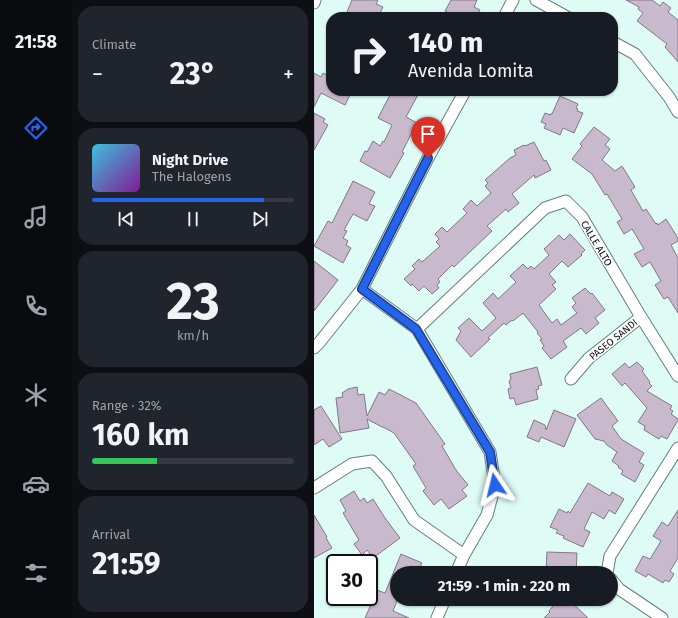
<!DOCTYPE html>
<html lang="en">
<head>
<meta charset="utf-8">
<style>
	:root { --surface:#171b24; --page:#20242c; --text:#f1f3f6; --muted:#9ea1a6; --line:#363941; --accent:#2563eb }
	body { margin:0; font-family:"Fira Sans",sans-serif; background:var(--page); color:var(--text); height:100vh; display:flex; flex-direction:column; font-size:15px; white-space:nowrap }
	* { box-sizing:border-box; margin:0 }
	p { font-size:13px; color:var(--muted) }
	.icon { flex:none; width:22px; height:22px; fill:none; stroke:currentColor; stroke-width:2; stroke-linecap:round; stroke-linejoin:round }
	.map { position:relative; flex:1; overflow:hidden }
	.sheet { display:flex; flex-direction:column; gap:6px; padding:6px; background:#0d0f14; width:242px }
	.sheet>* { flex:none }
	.top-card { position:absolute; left:12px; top:12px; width:292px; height:84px; border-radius:16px; box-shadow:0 1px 3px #0004; background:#171b24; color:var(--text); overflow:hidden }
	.speed { position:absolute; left:12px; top:554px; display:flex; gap:8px; font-size:20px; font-weight:700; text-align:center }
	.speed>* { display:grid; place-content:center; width:52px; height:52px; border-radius:50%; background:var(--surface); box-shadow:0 1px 3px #0004; line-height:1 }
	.speed .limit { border:2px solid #111; border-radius:6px; background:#fff; color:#111 }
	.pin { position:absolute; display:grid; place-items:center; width:34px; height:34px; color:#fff; margin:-41px -17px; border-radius:50% 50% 50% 0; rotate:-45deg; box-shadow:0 0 4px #0007 }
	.pin .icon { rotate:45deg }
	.me { position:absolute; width:44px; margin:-22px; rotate:350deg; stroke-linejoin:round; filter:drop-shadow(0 0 3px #0008) }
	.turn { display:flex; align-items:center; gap:14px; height:84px; padding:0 16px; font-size:18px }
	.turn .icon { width:52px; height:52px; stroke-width:2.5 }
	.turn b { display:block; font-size:28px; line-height:34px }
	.big { font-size:30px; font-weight:700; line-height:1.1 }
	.sheet .widget { flex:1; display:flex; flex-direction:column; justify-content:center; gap:6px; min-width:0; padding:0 14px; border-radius:16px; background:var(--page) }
	.sheet .dial { align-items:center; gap:0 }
	.dial b { font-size:52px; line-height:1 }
	.song { display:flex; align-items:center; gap:12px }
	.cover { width:48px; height:48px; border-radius:6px; background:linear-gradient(135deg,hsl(190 70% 55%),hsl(290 70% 35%)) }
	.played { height:4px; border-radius:2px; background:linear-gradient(90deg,var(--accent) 85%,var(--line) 85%) }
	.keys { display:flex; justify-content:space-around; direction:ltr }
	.heat { display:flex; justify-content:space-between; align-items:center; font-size:22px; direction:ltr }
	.charge { height:6px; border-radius:3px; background:linear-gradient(90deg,#34c759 32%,var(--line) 0) }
	.trip { position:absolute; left:76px; top:566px; width:228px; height:40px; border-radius:20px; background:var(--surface); box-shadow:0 1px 3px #0004; font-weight:700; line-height:40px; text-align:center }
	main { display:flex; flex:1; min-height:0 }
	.tab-bar { display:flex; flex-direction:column; width:72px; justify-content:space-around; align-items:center; background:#090b0e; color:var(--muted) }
	.tab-bar .icon { width:28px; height:28px }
	.tab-bar .selected { color:var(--accent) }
	.tab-bar b { font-size:18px; color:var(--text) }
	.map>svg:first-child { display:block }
	.building { fill:#c8b9cd; stroke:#837688 }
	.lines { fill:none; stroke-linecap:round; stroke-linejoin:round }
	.minor-casing { stroke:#657f79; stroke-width:13 }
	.minor { stroke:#fff; stroke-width:11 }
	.route-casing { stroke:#184099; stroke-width:10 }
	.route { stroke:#2563eb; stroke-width:7 }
	.labels { text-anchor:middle; stroke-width:3; stroke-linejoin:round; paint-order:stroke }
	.street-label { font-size:10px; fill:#060f0d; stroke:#fff }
</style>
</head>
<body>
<main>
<nav class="tab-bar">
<b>21:58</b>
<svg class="icon selected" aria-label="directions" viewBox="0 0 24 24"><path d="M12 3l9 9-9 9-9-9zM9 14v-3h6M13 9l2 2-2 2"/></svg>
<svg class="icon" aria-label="music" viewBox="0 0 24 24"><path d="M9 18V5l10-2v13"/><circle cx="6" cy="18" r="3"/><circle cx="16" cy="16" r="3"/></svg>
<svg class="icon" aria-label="phone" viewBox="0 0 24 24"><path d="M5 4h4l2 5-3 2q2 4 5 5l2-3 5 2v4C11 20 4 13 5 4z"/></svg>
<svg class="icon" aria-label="climate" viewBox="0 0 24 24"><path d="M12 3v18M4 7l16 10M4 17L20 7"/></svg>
<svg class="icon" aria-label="car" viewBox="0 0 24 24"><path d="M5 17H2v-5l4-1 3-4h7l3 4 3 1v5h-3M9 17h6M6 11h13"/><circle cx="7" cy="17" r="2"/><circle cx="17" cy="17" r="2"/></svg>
<svg class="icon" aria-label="filters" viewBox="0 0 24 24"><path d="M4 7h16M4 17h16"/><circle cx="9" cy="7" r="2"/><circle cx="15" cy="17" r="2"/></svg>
</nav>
<section class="sheet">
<div class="widget"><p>Climate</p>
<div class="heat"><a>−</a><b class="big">23°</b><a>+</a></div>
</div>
<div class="widget">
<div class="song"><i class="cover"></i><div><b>Night Drive</b><p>The Halogens</p></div></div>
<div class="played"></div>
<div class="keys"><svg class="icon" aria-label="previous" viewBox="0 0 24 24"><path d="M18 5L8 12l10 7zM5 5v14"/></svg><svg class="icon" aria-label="pause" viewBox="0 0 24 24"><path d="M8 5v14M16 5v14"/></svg><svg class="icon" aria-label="next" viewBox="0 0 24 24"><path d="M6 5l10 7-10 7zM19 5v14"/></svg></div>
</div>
<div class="widget dial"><b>23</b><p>km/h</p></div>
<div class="widget"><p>Range · 32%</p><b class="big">160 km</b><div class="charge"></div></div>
<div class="widget"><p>Arrival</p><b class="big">21:59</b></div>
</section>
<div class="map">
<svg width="364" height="618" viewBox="0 0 364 618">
	<rect width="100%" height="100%" fill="#defbf5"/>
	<!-- building -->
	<path class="building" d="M38 0H64L62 4 69 7 64 17H31Z
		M137 0H163L160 7 166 10 162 17H143L131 11Z
		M312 0H338L346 6 349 2 357 8 354 12 364 20V62L351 47 353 44 323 21 329 13 324 9 325 7Z
		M0 73 7 77 9 73 17 77V91H38L31 105 7 93 0 107Z
		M78 91H106L92 117 103 123 88 152 90 153 76 178 46 161 51 151 53 152 59 141 66 146 69 141 70 142 78 125 64 118Z
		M246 96 264 104 262 108 264 109 263 111 269 113 260 133 249 128 246 135 230 128 232 124 227 122 231 113 236 115V114H238Z
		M0 113 11 119 9 122 14 125 0 150Z
		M280 127 296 139 291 145 296 149 288 160 301 171 308 166 321 187 317 190 329 211 332 209 342 224 343 223 344 225 352 219 364 238V241L357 245 364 258V313L354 297 350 299 341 285 347 281 336 262 328 267 320 254 330 249 318 229 310 234 303 222 308 219 293 194 291 195 278 174 258 159 268 146 266 144Z
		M220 142 230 161 232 160 237 170 221 178 220 175 198 194 205 203 194 212 192 209 173 226 178 231 140 267 138 265 124 279 126 282 123 285 125 288 118 294 110 286 105 291 98 284 97 286 90 279 101 269 98 266 105 259 108 262 126 246 122 242 125 239 121 234 128 227 133 232 153 213 149 209 157 200 163 206 177 193 171 186 174 183 171 180 196 158 202 155 200 150 210 145 211 146Z
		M39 181 61 192 55 204 61 206 53 221 39 214 30 230 33 231 29 238 34 241 32 245 37 248 29 263 0 246 14 221 18 223Z
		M256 234 271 250 267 254 268 255 254 267 248 261 235 274 242 282 238 285 242 289 225 305 238 323 243 319 247 325 263 313 258 307 262 303 258 298 271 288 277 294 278 293 291 310 281 318 285 323 272 334 267 328 249 341 253 347 237 359 228 348 230 346 226 340 228 339 223 333 224 332 209 313 199 321 198 320 192 325 190 323 174 338 176 339 157 357 142 340 147 331 144 328 155 318 168 331 182 318 169 303 179 293 184 299 202 282 196 276 209 264 214 269 217 266 220 269 235 255 230 249 245 235 250 240Z
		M0 261 24 280 0 311Z
		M323 362 330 369 328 371 336 382 335 383 338 386 333 391 358 406 356 409 359 411 357 414 364 419V420L353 439 347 436 345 439 330 430 331 426 324 422 333 408 311 383 308 386 298 374 311 363 315 368Z
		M223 367 228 385 224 386 225 389 222 390 224 399 202 405 200 398 196 399 194 389 197 388 195 381 197 380 196 374Z
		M43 387 44 395 50 394 53 416 65 392 71 395 75 389 102 403 131 444 128 446 142 470 154 485 148 490 153 496 135 509 127 499 120 505 109 491 112 488 99 466 102 464 80 433 69 427H68L53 419 55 428 26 433 22 398 29 397 28 393 34 389Z
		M287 398 304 421 298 426 307 439 330 453 325 462 330 465 321 482 307 474 309 471 304 467 305 466 298 461 303 452 293 445 290 441 281 439 263 415Z
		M7 406 28 439 15 447 9 439 0 445V410Z
		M240 410 262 419 250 447 227 437 225 442 213 437 220 420 231 425 232 430Z
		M274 483 296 496 298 492 310 499 301 514 295 510 290 519 278 512 270 529 276 532 269 547 249 538 250 536 242 533 244 530 236 527 245 509 253 513 254 511 256 513Z
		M40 491 46 501 50 498 53 503 59 499 71 518 86 538 59 558 53 550 48 555 40 544 45 540 29 513 32 511 26 500Z
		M364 510V558L356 571 360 574 355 582 351 580 349 583 334 574 332 577 321 571 329 556 336 559 347 541 339 536 348 522 354 526Z
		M0 515 13 537 12 538 18 548 0 558Z
		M233 552 263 553 262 573H232Z
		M87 554 108 563 103 573H83V601L79 611 95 618H51L59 600 56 598 60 589 71 593Z
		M232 599H254L274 618H230L236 612 235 611 239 606Z"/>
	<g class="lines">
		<!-- minor casing -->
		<g class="minor-casing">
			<path id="minor" d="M222 0 253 17
				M0 3 1 0
				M190 17 199 0
				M299 42 321 54 355 97 364 112
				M48 289 103 329 176 452 181 485 173 515 150 555 142 573
				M103 329 231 208 252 201 268 217 327 317 364 376
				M0 348 5 343 48 289 114 158 151 91
				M257 379 275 358 327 317
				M0 488 38 464 58 461 72 476 100 520 150 555
				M293 573 296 556 364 448
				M297 579 305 589 348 618
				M123 618 131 599"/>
		</g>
		<!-- minor -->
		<use href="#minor" class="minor"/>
	</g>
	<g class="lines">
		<!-- route casing -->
		<g class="route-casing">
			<path id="route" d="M114 158 48 289 102 329 176 452 181 485"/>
		</g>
		<!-- route -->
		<use href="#route" class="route"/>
	</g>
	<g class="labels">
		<!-- street labels -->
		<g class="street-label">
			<text transform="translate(283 243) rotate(59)" y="4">CALLE ALTO</text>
			<text transform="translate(299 339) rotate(-39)" y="4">PASEO SANDI</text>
		</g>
	</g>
</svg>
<div class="speed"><div class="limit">30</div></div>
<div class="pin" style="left:114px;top:158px;background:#d93025"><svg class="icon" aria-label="arrive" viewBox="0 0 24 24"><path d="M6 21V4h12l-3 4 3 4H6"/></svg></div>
<svg class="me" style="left:181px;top:485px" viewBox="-20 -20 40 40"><path d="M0-17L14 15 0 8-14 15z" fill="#2563eb" stroke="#fff" stroke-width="4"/></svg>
<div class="trip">21:59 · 1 min · 220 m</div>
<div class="top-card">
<div class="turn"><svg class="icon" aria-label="right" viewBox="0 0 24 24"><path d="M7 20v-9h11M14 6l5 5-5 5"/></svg><div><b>140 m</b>Avenida Lomita</div></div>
</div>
</div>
</main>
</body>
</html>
